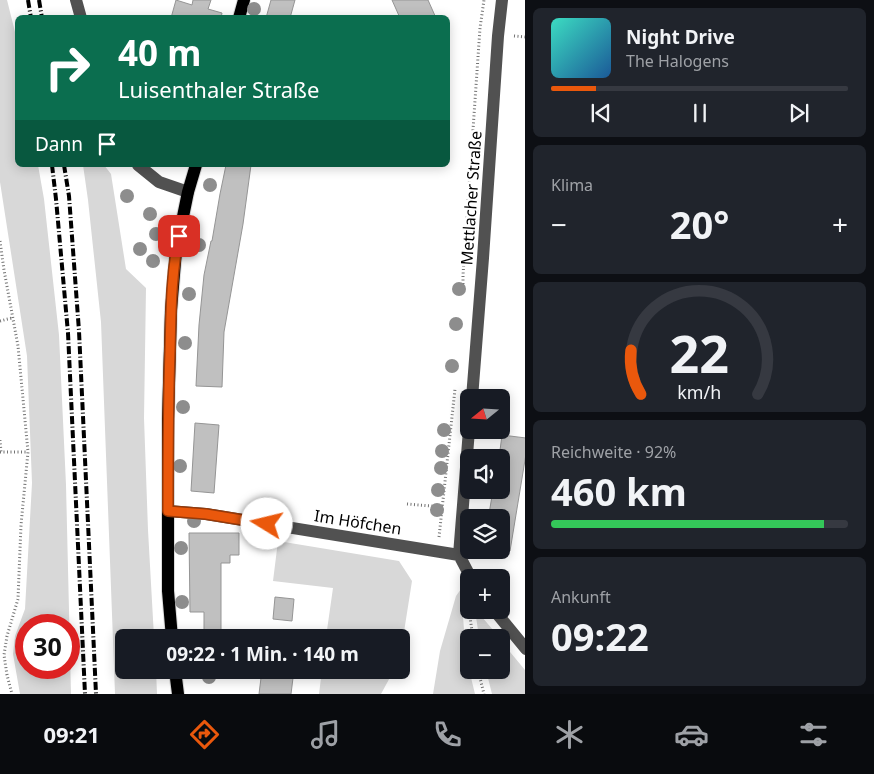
<!DOCTYPE html>
<html lang="de">
<head>
<meta charset="utf-8">
<style>
	:root { --surface:#171b24; --page:#20242c; --text:#f1f3f6; --muted:#9ea1a6; --line:#363941; --accent:#ea580c }
	body { margin:0; font-family:"Noto Sans",sans-serif; background:var(--page); color:var(--text); height:100vh; display:flex; flex-direction:column; font-size:19px; white-space:nowrap }
	* { box-sizing:border-box; margin:0 }
	p { font-size:16px; color:var(--muted) }
	.icon { flex:none; width:28px; height:28px; fill:none; stroke:currentColor; stroke-width:2; stroke-linecap:round; stroke-linejoin:round }
	.map { position:relative; flex:1; overflow:hidden }
	.details { display:flex; flex-direction:column; gap:8px; padding:8px; background:#0d0f14; width:349px }
	.details>* { flex:none }
	.top-card { position:absolute; left:15px; top:15px; width:435px; height:152px; border-radius:8px; box-shadow:0 2px 12px #0003; background:#0b6e4f; color:#fff; overflow:hidden }
	.needle { width:32px; rotate:252deg }
	.buttons { position:absolute; left:460px; top:389px; display:grid; gap:10px }
	.buttons a { display:grid; place-items:center; width:50px; height:50px; border-radius:8px; background:var(--surface); box-shadow:0 2px 12px #0003; font-size:25px }
	.speed { position:absolute; left:15px; top:614px; display:flex; gap:10px; font-size:25px; font-weight:700; text-align:center }
	.speed>* { display:grid; place-content:center; width:65px; height:65px; border-radius:50%; background:var(--surface); box-shadow:0 2px 12px #0003; line-height:1 }
	.speed .limit { border:8px solid #d22; background:#fff; color:#111 }
	.pin { position:absolute; display:grid; place-items:center; width:42px; height:42px; color:#fff; margin:-21px; border-radius:10px; box-shadow:0 2px 8px #0006 }
	.me { position:absolute; width:55px; margin:-28px; rotate:279deg; stroke-linejoin:round; filter:drop-shadow(0 0 4px #0008) }
	.turn { display:flex; align-items:center; gap:18px; height:105px; padding:0 20px; font-size:22px }
	.turn .icon { width:65px; height:65px; stroke-width:2.5 }
	.turn b { display:block; font-size:35px; line-height:42px }
	.then { display:flex; align-items:center; height:48px; padding:0 20px; background:#0003; gap:10px; font-size:19px }
	.big { font-size:38px; font-weight:700; line-height:1.1 }
	.details .widget { flex:1; display:flex; flex-direction:column; justify-content:center; gap:8px; min-width:0; padding:0 18px; border-radius:8px; background:var(--page) }
	.details .dial { align-items:center; gap:0 }
	.dial svg { height:130px; overflow:visible; fill:none; stroke:var(--line); stroke-width:7; stroke-linecap:round; text-anchor:middle }
	.dial text { fill:var(--text); stroke:none }
	.song { display:flex; align-items:center; gap:15px }
	.cover { width:60px; height:60px; border-radius:8px; background:linear-gradient(135deg,hsl(170 70% 55%),hsl(210 70% 35%)) }
	.played { height:5px; border-radius:2px; background:linear-gradient(90deg,var(--accent) 15%,var(--line) 15%) }
	.keys { display:flex; justify-content:space-around; direction:ltr }
	.heat { display:flex; justify-content:space-between; align-items:center; font-size:28px; direction:ltr }
	.charge { height:8px; border-radius:4px; background:linear-gradient(90deg,#34c759 92%,var(--line) 0) }
	.trip { position:absolute; left:115px; top:629px; width:295px; height:50px; border-radius:8px; background:var(--surface); box-shadow:0 2px 12px #0003; font-weight:700; line-height:50px; text-align:center }
	.dock { display:flex; height:80px; justify-content:space-around; align-items:center; background:#090b0e; color:var(--muted) }
	.dock .icon { width:35px; height:35px }
	.dock .current { color:var(--accent) }
	.dock b { font-size:22px; color:var(--text) }
	main { display:flex; flex:1; min-height:0 }
	.map>svg:first-child { display:block }
	.green { fill:#d8d8d8; fill-rule:evenodd }
	.building { fill:#c0c0c0; stroke:#959595 }
	.lines { fill:none; stroke-linecap:round; stroke-linejoin:round }
	.major-casing { stroke:#dbdbdb; stroke-width:14 }
	.path { stroke:#737373; stroke-width:3; stroke-dasharray:1 2.5; stroke-linecap:butt }
	.minor { stroke:#515151; stroke-width:12 }
	.major { stroke:#000; stroke-width:12 }
	.rail { stroke:#000; stroke-width:4; stroke-dasharray:8 2.5 1 2.5; stroke-linecap:butt }
	.tree { fill:#8d8d8d }
	.route-casing { stroke:#983908; stroke-width:12 }
	.route { stroke:#ea580c; stroke-width:9 }
	.labels { text-anchor:middle; stroke-width:5; stroke-linejoin:round; paint-order:stroke }
	.street-label { font-size:16px; fill:#000; stroke:#fff }
</style>
</head>
<body>
<main>
<div class="map">
<svg width="526" height="694" viewBox="0 0 526 694">
	<rect width="100%" height="100%" fill="#fff"/>
	<!-- green -->
	<path class="green" d="M0 0H7L17 40 18 165H38L44 199 59 335 66 485 71 694H20L13 654 15 636 25 609 32 483 27 356 0 182ZM26 625H69V668H26Z
		M83 165H104L111 174 126 269 146 288 144 418 148 530 154 637 124 638V670H156L157 694H115L101 322 88 200Z
		M278 541 399 561 412 581 401 651V638L326 637 333 588 273 581Z
		M461 589 466 657 475 694H433L440 651 456 596Z
		M475 610H476L499 637H479Z
		M501 641 525 670V694H492L486 670H501Z
		M322 670H394L381 694H319Z"/>
	<!-- building -->
	<path class="building" d="M176 0 192 5 193 0H211L208 9 222 13 221 18H171Z
		M271 0H295L290 18H266Z
		M392 0H428L436 18H400Z
		M226 165H251L243 224 224 332 222 387 196 386 199 325 204 275 211 241H212L220 194Z
		M195 423 219 425 214 493 191 491Z
		M502 435 526 438V454L510 551 501 550V518H496V515L489 514 493 490H501V458H499Z
		M189 533H239V555H230V563H221V638H204V612H190Z
		M275 597 294 599 292 621 273 619Z
		M262 670H294L291 694H259Z"/>
	<g class="lines">
		<!-- major casing -->
		<g class="major-casing">
			<path id="major" d="M239 18 244 0
				M172 638 168 591V419L171 310 176 251 188 192 196 165
				M175 670 178 694"/>
		</g>
		<!-- path -->
		<path class="path" d="M514 36 526 37
			M0 241 4 270 18 346 28 452 21 525 18 599 7 636 4 655 7 675 12 694
			M463 291V275L480 28 484 0
			M0 321 12 318
			M0 440 1 452
			M0 452H28
			M407 504 443 507
			M439 537 455 389
			M466 592 469 605
			M469 610 473 638
			M478 670 484 694"/>
		<!-- minor -->
		<path class="minor" d="M76 0 81 18
			M138 165 159 182 188 192
			M472 398 483 258 498 36 502 0
			M168 511 206 514 459 555
			M459 555 469 430
			M459 555 471 578
			M494 610 526 649"/>
		<!-- major -->
		<use href="#major" class="major"/>
		<!-- rail -->
		<path class="rail" d="M28 0 31 18
			M39 0 42 18
			M52 165 56 199 68 333 85 694
			M64 165 69 196 79 331 96 694"/>
	</g>
	<!-- trees -->
	<g class="tree">
		<circle cx="254" cy="9" r="7"/>
		<circle cx="210" cy="185" r="7"/>
		<circle cx="127" cy="196" r="7"/>
		<circle cx="150" cy="214" r="7"/>
		<circle cx="156" cy="234" r="7"/>
		<circle cx="199" cy="245" r="7"/>
		<circle cx="140" cy="249" r="7"/>
		<circle cx="153" cy="261" r="7"/>
		<circle cx="459" cy="289" r="7"/>
		<circle cx="189" cy="294" r="7"/>
		<circle cx="456" cy="324" r="7"/>
		<circle cx="185" cy="343" r="7"/>
		<circle cx="452" cy="366" r="7"/>
		<circle cx="183" cy="407" r="7"/>
		<circle cx="444" cy="430" r="7"/>
		<circle cx="442" cy="451" r="7"/>
		<circle cx="180" cy="466" r="7"/>
		<circle cx="441" cy="468" r="7"/>
		<circle cx="438" cy="490" r="7"/>
		<circle cx="437" cy="510" r="7"/>
		<circle cx="194" cy="521" r="7"/>
		<circle cx="181" cy="548" r="7"/>
		<circle cx="182" cy="602" r="7"/>
		<circle cx="209" cy="677" r="7"/>
	</g>
	<g class="lines">
		<!-- route casing -->
		<g class="route-casing">
			<path id="route" d="M179 236C171 274 171 313 170 351 168 404 168 458 168 511L206 514 267 524"/>
		</g>
		<!-- route -->
		<use href="#route" class="route"/>
	</g>
	<g class="labels">
		<!-- street labels -->
		<g class="street-label">
			<text transform="translate(471 198) rotate(-86)" y="6">Mettlacher Straße</text>
			<text transform="translate(358 522) rotate(9)" y="6">Im Höfchen</text>
		</g>
	</g>
</svg>
<div class="buttons">
<a><svg class="needle" viewBox="-14 -14 28 28"><path d="M0-13l5 13h-10z" fill="#e53935"/><path d="M0 13l5-13h-10z" fill="#9ea1a6"/></svg></a>
<a><svg class="icon" aria-label="sound" viewBox="0 0 24 24"><path d="M4 9h4l5-4v14l-5-4H4zM17 9q2 3 0 6"/></svg></a>
<a><svg class="icon" aria-label="layers" viewBox="0 0 24 24"><path d="M12 4l9 5-9 5-9-5zM3 14l9 5 9-5"/></svg></a>
<a>+</a>
<a>−</a>
</div>
<div class="speed"><div class="limit">30</div></div>
<div class="pin" style="left:179px;top:236px;background:#d93025"><svg class="icon" aria-label="arrive" viewBox="0 0 24 24"><path d="M6 21V4h12l-3 4 3 4H6"/></svg></div>
<svg class="me" style="left:267px;top:524px" viewBox="-20 -20 40 40"><circle r="19" fill="#fff"/><path d="M0-13L10 11 0 6-10 11z" fill="#ea580c"/></svg>
<div class="trip">09:22 · 1 Min. · 140 m</div>
<div class="top-card">
<div class="turn"><svg class="icon" aria-label="right" viewBox="0 0 24 24"><path d="M7 20v-9h11M14 6l5 5-5 5"/></svg><div><b>40 m</b>Luisenthaler Straße</div></div>
<div class="then">Dann<svg class="icon" aria-label="arrive" viewBox="0 0 24 24"><path d="M6 21V4h12l-3 4 3 4H6"/></svg></div>
</div>
</div>
<section class="details">
<div class="widget">
<div class="song"><i class="cover"></i><div><b>Night Drive</b><p>The Halogens</p></div></div>
<div class="played"></div>
<div class="keys"><svg class="icon" aria-label="previous" viewBox="0 0 24 24"><path d="M18 5L8 12l10 7zM5 5v14"/></svg><svg class="icon" aria-label="pause" viewBox="0 0 24 24"><path d="M8 5v14M16 5v14"/></svg><svg class="icon" aria-label="next" viewBox="0 0 24 24"><path d="M6 5l10 7-10 7zM19 5v14"/></svg></div>
</div>
<div class="widget"><p>Klima</p>
<div class="heat"><a>−</a><b class="big">20°</b><a>+</a></div>
</div>
<div class="widget dial"><svg viewBox="0 0 100 80">
<path d="M14 69A42 42 0 1 1 86 69"/>
<path d="M14 69A42 42 0 0 1 8 42" stroke="#ea580c"/>
<text x="50" y="56" font-size="32" font-weight="700">22</text>
<text x="50" y="72" font-size="11">km/h</text>
</svg></div>
<div class="widget"><p>Reichweite · 92%</p><b class="big">460 km</b><div class="charge"></div></div>
<div class="widget"><p>Ankunft</p><b class="big">09:22</b></div>
</section>
</main>
<nav class="dock">
<b>09:21</b>
<svg class="icon current" aria-label="directions" viewBox="0 0 24 24"><path d="M12 3l9 9-9 9-9-9zM9 14v-3h6M13 9l2 2-2 2"/></svg>
<svg class="icon" aria-label="music" viewBox="0 0 24 24"><path d="M9 18V5l10-2v13"/><circle cx="6" cy="18" r="3"/><circle cx="16" cy="16" r="3"/></svg>
<svg class="icon" aria-label="phone" viewBox="0 0 24 24"><path d="M5 4h4l2 5-3 2q2 4 5 5l2-3 5 2v4C11 20 4 13 5 4z"/></svg>
<svg class="icon" aria-label="climate" viewBox="0 0 24 24"><path d="M12 3v18M4 7l16 10M4 17L20 7"/></svg>
<svg class="icon" aria-label="car" viewBox="0 0 24 24"><path d="M5 17H2v-5l4-1 3-4h7l3 4 3 1v5h-3M9 17h6M6 11h13"/><circle cx="7" cy="17" r="2"/><circle cx="17" cy="17" r="2"/></svg>
<svg class="icon" aria-label="filters" viewBox="0 0 24 24"><path d="M4 7h16M4 17h16"/><circle cx="9" cy="7" r="2"/><circle cx="15" cy="17" r="2"/></svg>
</nav>
</body>
</html>
